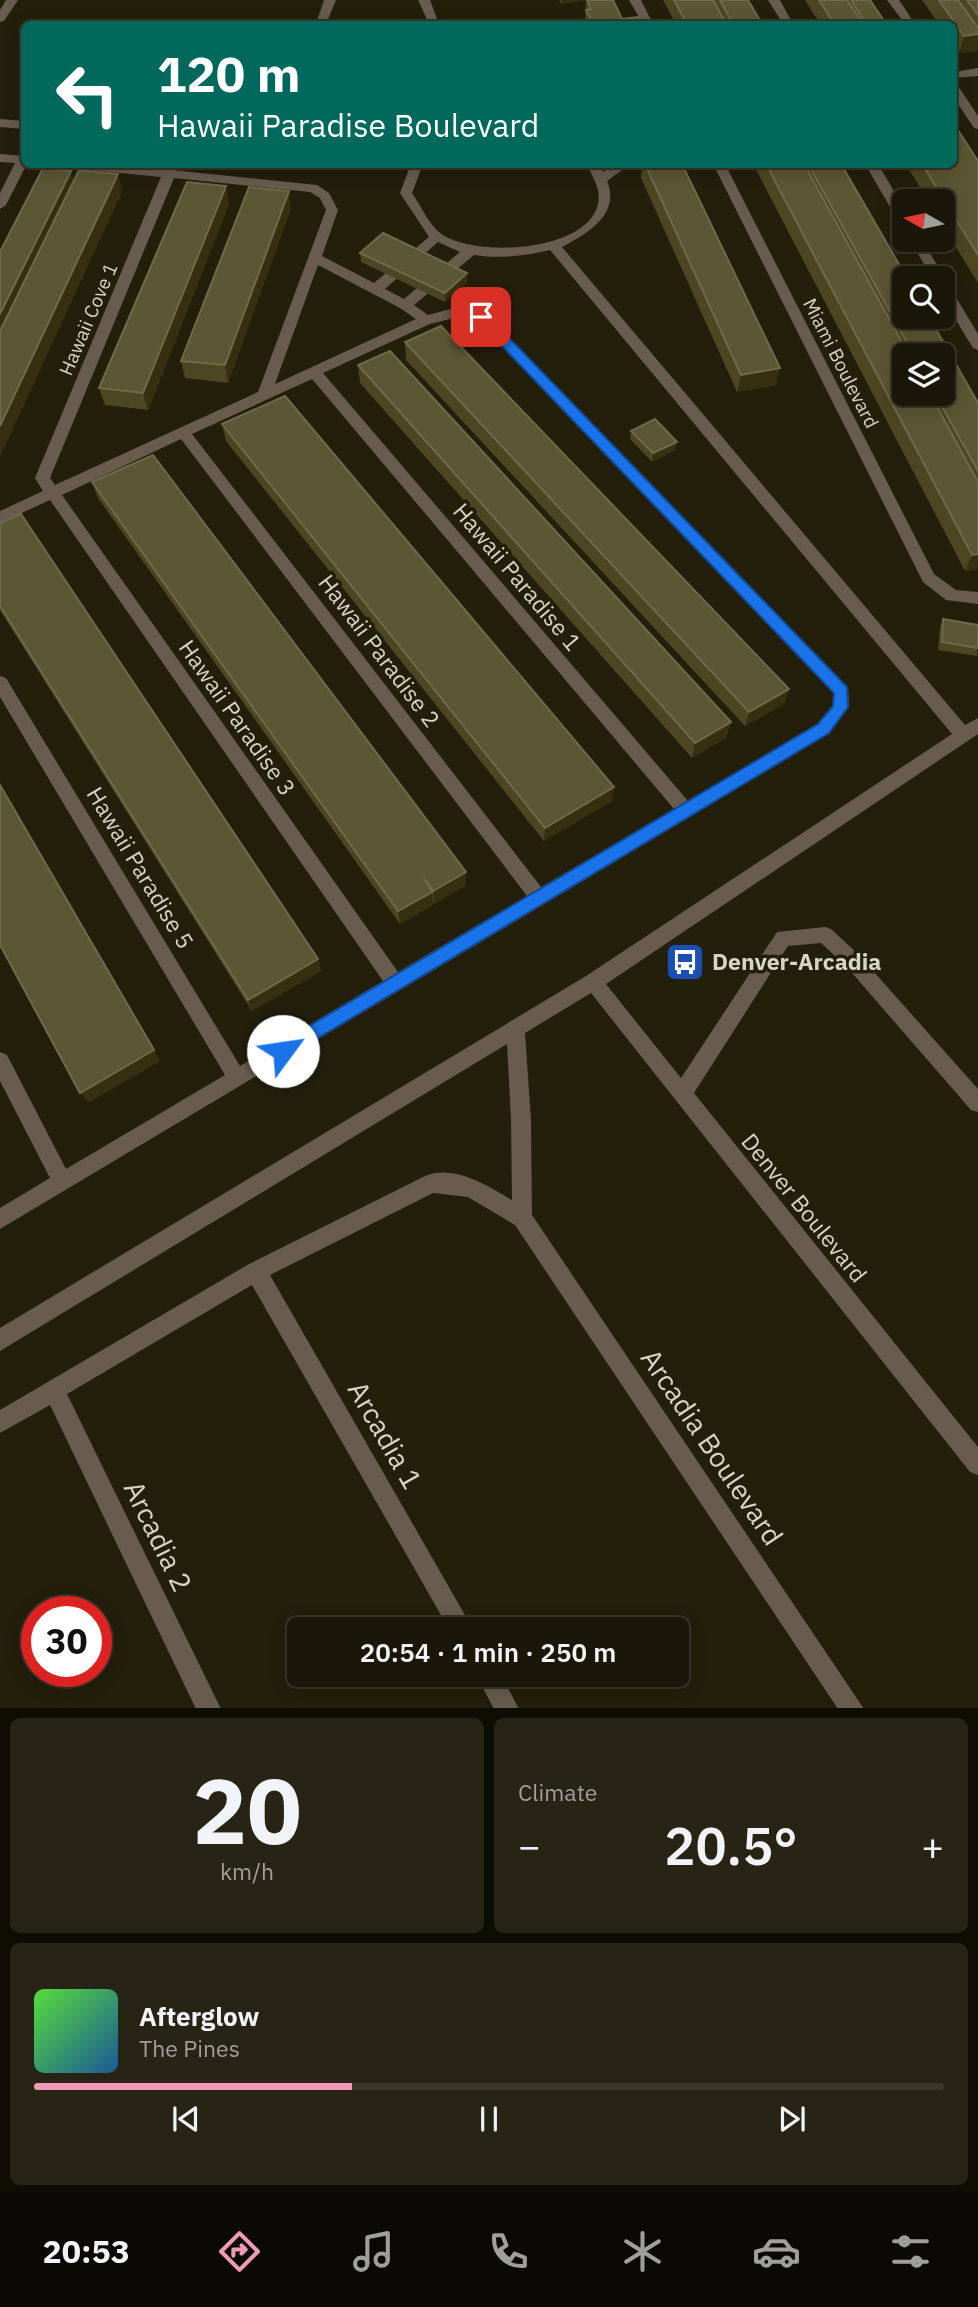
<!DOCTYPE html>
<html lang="en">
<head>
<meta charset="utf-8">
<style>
	:root { --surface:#1a1708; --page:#272416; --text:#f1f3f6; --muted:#9f9f9c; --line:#383629; --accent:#f09ab7 }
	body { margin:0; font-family:"IBM Plex Sans",sans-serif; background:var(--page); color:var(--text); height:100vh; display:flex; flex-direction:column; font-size:26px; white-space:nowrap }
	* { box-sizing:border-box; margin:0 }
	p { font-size:23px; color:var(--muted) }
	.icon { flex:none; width:38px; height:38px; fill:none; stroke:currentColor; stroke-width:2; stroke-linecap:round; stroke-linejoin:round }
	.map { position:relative; height:1708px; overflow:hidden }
	.drawer { display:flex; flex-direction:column; gap:10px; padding:10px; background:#0e0d04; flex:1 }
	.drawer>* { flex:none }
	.guide { position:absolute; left:21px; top:21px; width:936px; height:147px; border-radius:10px; box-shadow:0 4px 18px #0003,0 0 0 2px var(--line); background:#00695c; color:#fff; overflow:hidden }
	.needle { width:46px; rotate:279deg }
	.buttons { position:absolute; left:892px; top:189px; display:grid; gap:14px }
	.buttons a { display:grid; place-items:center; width:63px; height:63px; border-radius:10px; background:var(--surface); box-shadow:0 4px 18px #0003,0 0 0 2px var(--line); font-size:35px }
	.speed { position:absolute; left:21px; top:1596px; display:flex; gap:14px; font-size:35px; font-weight:700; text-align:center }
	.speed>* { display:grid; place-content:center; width:91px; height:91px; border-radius:50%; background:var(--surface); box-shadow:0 4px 18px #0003,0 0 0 2px var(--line); line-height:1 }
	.speed .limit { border:10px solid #d22; background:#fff; color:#111 }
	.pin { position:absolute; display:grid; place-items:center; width:60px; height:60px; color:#fff; margin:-30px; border-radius:14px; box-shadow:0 4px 10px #0006 }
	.me { position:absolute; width:77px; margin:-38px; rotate:59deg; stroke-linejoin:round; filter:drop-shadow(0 0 5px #0008) }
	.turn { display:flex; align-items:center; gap:24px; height:147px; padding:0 21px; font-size:32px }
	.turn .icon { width:91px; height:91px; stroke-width:2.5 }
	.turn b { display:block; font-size:49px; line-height:60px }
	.big { font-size:52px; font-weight:600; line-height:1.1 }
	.drawer .tile { flex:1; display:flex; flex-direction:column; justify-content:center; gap:10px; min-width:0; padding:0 24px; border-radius:10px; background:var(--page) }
	.drawer .dial { align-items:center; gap:0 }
	.dial b { font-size:91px; line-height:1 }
	.song { display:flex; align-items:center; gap:21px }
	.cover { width:84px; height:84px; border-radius:10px; background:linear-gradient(135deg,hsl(110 70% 55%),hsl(210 70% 35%)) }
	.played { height:7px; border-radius:4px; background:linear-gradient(90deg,var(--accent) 35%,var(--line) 35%) }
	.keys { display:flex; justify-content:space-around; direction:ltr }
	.heat { display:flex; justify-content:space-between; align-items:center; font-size:38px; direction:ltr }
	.drawer .tiles { flex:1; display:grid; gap:10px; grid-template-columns:1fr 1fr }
	.tile:last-child { grid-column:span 2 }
	.trip { position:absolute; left:287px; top:1617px; width:402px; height:70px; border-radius:10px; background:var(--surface); box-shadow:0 4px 18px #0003,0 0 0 2px var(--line); font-weight:600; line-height:70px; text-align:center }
	.tabs { display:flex; height:112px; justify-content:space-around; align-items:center; background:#0a0903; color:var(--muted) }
	.tabs .icon { width:49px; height:49px }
	.tabs .on { color:var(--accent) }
	.tabs b { font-size:32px; color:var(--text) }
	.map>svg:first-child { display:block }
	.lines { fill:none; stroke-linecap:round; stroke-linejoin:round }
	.minor { fill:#675c4e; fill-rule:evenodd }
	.wall { fill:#4c4722; fill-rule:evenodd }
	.shaded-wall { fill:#363011 }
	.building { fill:#5b5633; stroke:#6f6a4b; stroke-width:2 }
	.route { fill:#1a73e8; stroke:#114b97; stroke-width:2 }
	.labels { text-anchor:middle; stroke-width:7; stroke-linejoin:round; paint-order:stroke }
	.far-street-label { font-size:19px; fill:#d7d5c8; stroke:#231f0b }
	.street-label { font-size:23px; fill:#d7d5c8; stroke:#231f0b }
	.poi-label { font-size:23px; font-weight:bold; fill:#d7d5c8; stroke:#231f0b; text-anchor:start }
	.near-street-label { font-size:28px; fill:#d7d5c8; stroke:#231f0b }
</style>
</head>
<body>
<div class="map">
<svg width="978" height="1709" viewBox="0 0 978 1709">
	<rect width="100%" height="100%" fill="#231f0b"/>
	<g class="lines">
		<!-- minor -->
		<path class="minor" d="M6 0H18L4 21 0 22V10Z
			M324 0H336L326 24H316Z
			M418 0H430L439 24H429Z
			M629 0H641L653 24H643Z
			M768 0H780L793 24H783Z
			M887 0H899L915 24H905Z
			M978 68V76L954 78V72Z
			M954 85 958 86 978 116V129L974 128 954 98Z
			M0 119 24 121V129L0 127Z
			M0 154 24 156V164H27L6 205 0 209V193L15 163 0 162Z
			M64 164H114L317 185 329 193 338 210 322 256 374 283 429 237 400 193 411 164H423L412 193C421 206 428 223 440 233 478 261 609 250 598 190 596 181 590 172 587 164H599L603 172 615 164H630L607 181C621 214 587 234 562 247L965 725 978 718V734L606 984 681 1078 777 932 825 927 831 929 858 954 978 1089V1112L971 1110 846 966 821 943 788 946 694 1093 978 1447V1475L970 1472 591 993 525 1033 531 1120 532 1215 864 1709H838L515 1225 468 1197 433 1193 270 1275 473 1629H449L252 1285 67 1394 221 1709H196L50 1405 0 1433V1410L249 1264 425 1176C454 1164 488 1186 512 1200L511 1120 507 1044 0 1351V1328L586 976 952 734 550 250C524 256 500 259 474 255L414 305 428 315 454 308 486 314 848 687 849 707 829 734 0 1229V1208L50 1178 0 1081V1052L7 1055 66 1169 225 1075 0 697V676L6 678 240 1066 383 981 50 500 0 523V511L43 491 35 478 161 177 70 168ZM174 178 310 192 320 198 326 210 258 392 55 485 50 478ZM438 242 460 252 404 299 385 289ZM318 265 400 308 416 319 275 384ZM454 318 477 321 834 694 833 705 817 724 688 801 323 373 430 324ZM312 379 674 809 541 887 192 434ZM181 439 527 896 398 972 62 495Z
			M713 164H725L934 574 956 590 978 592V604L946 600 923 582Z
			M865 164H878L905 210V225L900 224Z
			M910 240H922L945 278 943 280 932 278Z
			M943 283 948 284 978 334V350L973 348 943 299Z
			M476 1675H501L519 1709H494Z"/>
	</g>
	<!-- wall -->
	<path class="wall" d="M559 0H613L622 19 642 24H585L586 0 561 4Z
		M663 0H748L762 24H676Z
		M805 0H870L886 24H820Z
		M922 0H978V46L977 51 959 53 954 46V24H939Z
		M978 161V283L943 226V201H928L906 164H954Z
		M642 164H682L776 385 737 392 641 178Z
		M753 164H841L978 403V569L965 571ZM905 355H943V394H905Z
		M229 204 148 410 105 405 99 388Z
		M291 208 228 383 185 378 181 361Z
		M360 253 467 282 445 302 361 262Z
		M405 342 789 689 784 704 745 726 406 360Z
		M358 365 727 737 692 758 360 383Z
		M222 424 612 801 544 841 226 441Z
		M631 431 675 450 652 462 630 439Z
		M92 482 466 872V885L434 904 432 901 433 905 400 924 98 498Z
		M0 523 318 959 321 971 252 1011 0 610Z
		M943 619 978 625 977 656 938 650 940 627Z"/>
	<!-- shaded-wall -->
	<path class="shaded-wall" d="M561 0H586L561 4Z
		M978 34V46L977 51 959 53 964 36Z
		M71 171 76 189 0 344V314Z
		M118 174 122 192 0 457V426Z
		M226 186 229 204 148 410 143 393Z
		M289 191 291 208 228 383 225 365Z
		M467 273V282L445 302V293Z
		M780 368 776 385 737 392 741 375Z
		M677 442 675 450 652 462 653 453Z
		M978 554V569L965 571 972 555Z
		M789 689 784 704 745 726 749 712Z
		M731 722 727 737 692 758 695 743Z
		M614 787 612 801 544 841 545 828Z
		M466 872V885L434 904 433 891Z
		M432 892 433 905 400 924 398 911Z
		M318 959 321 971 252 1011 248 1000Z
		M154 1050 160 1061 88 1103 80 1093Z"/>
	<!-- building -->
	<path class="building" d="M587 0H613L622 19 638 17 642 24H593L586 10 591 9Z
		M674 0H713L726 24H687Z
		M720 0H748L762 24H733Z
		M819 0H847L863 24H834Z
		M851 0H870L886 24H866Z
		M939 0H958L978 28V34L964 36Z
		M967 0H978V15Z
		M954 124 978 161V255L922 164H954Z
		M645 164H682L780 368 741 375Z
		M766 164H804L909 355H905V394H930L978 482V554L972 555Z
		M808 164H841L907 278H905V317H929L978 403V471L935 394H943V355H914Z
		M43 168 71 171 0 314V252Z
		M79 170 118 174 0 426V331Z
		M187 182 226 186 143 393 99 388Z
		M249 187 289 191 225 365 181 361Z
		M383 233 467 273 445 293 360 253Z
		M441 326 789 689 749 712 405 342Z
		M390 351 731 722 695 743 358 365Z
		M285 396 614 787 545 828 222 424Z
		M655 419 677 442 653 453 631 431Z
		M153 455 466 872 433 891 424 878 432 892 398 911 92 482Z
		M21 514 318 959 248 1000 0 606V523Z
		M943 619 978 625V648L942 642Z
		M0 785 154 1050 80 1093 0 945Z"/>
	<!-- route -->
	<path class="route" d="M481 313 486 314 847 687 848 707 829 733 283 1059 277 1057 274 1051 277 1045 818 724 833 706 834 693 477 320V314Z"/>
	<!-- icons -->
	<defs>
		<g id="bus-square" transform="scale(2.0125)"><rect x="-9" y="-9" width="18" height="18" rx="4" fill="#1a4fb4" stroke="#231f0b"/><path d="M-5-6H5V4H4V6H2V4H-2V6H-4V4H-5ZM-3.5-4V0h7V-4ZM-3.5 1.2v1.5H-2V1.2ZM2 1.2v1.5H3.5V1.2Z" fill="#fff"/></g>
	</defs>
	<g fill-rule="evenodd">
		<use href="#bus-square" x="685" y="962"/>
	</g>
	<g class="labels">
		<!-- far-street labels -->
		<g class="far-street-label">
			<text transform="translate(88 319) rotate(-67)" y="7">Hawaii Cove 1</text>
			<text transform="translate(841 363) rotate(63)" y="7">Miami Boulevard</text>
		</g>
		<!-- street labels -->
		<g class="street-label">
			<text transform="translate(517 577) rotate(50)" y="8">Hawaii Paradise 1</text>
			<text transform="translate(379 651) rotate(53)" y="8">Hawaii Paradise 2</text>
			<text transform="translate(237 718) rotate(55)" y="8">Hawaii Paradise 3</text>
			<text transform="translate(140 868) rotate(59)" y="8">Hawaii Paradise 5</text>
			<text transform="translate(804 1208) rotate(51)" y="8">Denver Boulevard</text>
		</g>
		<!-- poi labels -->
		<g class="poi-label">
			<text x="712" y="970">Denver-Arcadia</text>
		</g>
		<!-- near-street labels -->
		<g class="near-street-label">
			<text transform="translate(385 1435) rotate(60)" y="10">Arcadia 1</text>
			<text transform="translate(712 1447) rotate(56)" y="10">Arcadia Boulevard</text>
			<text transform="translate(158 1536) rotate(64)" y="10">Arcadia 2</text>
		</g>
	</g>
</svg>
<div class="buttons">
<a><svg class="needle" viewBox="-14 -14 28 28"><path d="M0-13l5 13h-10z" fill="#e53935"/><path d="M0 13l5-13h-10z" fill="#9f9f9c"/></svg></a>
<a><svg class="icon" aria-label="search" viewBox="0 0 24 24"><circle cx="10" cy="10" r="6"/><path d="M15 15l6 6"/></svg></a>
<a><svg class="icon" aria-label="layers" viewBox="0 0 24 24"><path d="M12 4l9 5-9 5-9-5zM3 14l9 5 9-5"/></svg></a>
</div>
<div class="speed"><div class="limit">30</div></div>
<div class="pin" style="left:481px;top:317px;background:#d93025"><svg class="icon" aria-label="arrive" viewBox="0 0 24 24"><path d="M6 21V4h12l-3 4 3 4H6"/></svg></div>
<svg class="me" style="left:283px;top:1051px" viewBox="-20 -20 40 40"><circle r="19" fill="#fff"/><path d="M0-13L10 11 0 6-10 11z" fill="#1a73e8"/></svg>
<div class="trip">20:54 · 1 min · 250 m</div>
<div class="guide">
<div class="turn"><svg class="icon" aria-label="left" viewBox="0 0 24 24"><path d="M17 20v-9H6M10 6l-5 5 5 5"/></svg><div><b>120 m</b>Hawaii Paradise Boulevard</div></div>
</div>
</div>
<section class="drawer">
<div class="tiles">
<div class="tile dial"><b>20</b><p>km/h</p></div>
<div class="tile"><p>Climate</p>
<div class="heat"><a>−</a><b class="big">20.5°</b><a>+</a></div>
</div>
<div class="tile">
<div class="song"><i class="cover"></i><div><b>Afterglow</b><p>The Pines</p></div></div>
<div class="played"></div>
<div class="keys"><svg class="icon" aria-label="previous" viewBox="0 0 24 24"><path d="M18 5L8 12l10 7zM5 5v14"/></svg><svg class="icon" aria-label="pause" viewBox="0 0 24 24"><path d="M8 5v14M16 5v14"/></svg><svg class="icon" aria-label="next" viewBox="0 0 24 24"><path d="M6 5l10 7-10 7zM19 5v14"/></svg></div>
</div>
</div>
</section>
<nav class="tabs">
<b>20:53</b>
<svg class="icon on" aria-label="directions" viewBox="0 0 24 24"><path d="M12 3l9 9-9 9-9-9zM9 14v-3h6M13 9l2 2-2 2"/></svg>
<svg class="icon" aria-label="music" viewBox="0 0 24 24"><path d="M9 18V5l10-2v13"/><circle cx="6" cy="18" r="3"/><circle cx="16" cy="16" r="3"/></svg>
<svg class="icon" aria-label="phone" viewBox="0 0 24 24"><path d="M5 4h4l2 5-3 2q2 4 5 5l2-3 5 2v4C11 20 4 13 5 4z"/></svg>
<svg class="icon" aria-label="climate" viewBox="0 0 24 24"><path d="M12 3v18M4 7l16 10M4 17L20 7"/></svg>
<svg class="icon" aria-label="car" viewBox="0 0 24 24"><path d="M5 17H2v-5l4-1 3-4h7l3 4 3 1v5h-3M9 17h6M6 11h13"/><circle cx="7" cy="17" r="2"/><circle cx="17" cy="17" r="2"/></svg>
<svg class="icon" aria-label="filters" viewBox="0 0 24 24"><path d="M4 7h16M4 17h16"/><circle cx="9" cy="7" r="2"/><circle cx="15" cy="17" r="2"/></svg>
</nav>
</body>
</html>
